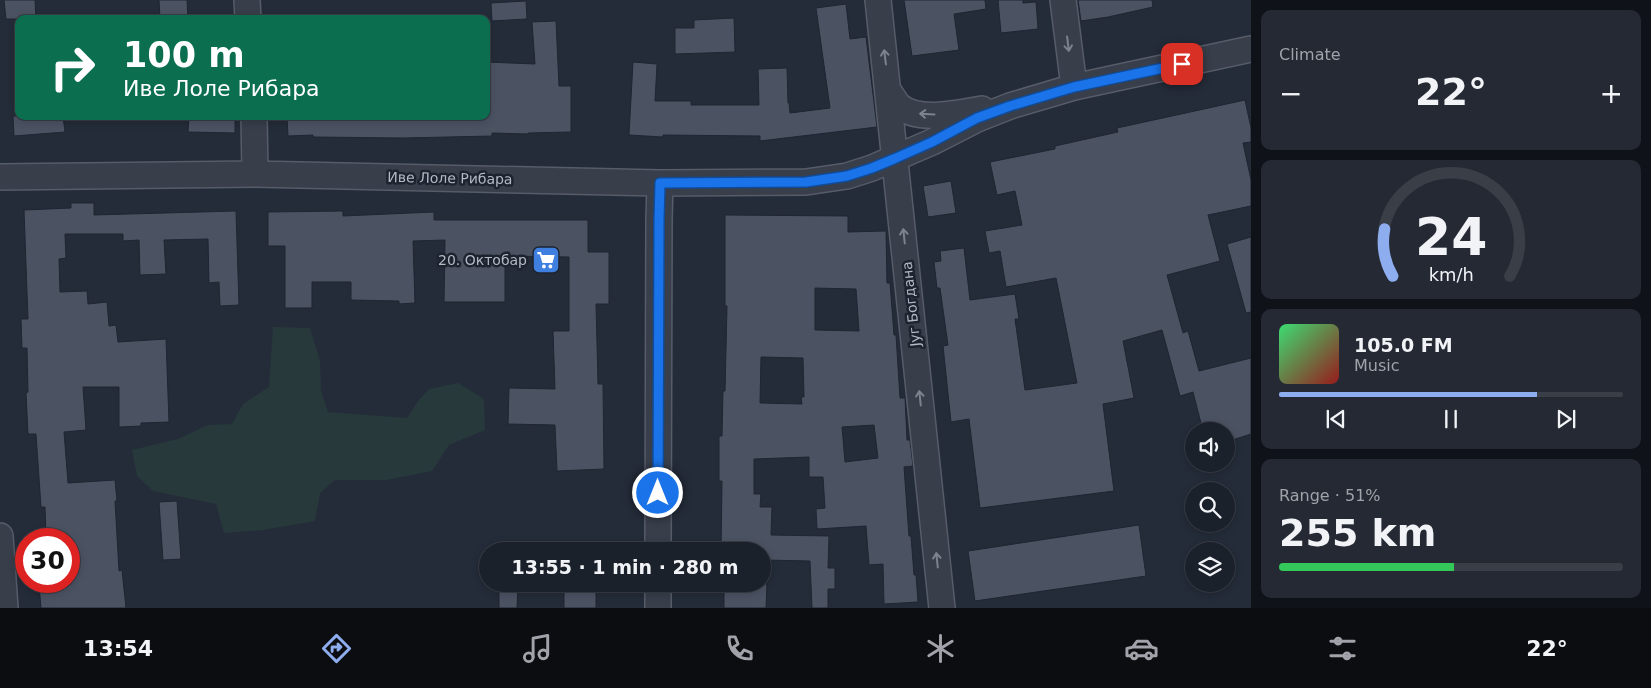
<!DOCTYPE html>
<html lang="en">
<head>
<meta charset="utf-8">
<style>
	:root { --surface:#1b212b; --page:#242933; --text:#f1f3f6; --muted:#a0a3a9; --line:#393e47; --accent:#8eadef }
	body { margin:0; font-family:"DejaVu Sans",sans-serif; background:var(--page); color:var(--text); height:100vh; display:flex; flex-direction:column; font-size:19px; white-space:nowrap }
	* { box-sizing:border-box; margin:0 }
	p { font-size:16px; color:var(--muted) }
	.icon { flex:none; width:28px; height:28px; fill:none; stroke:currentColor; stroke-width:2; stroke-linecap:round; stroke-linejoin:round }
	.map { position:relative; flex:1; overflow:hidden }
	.side { display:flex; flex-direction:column; gap:10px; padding:10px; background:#0f1218; width:400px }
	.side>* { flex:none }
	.banner { position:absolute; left:15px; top:15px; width:475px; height:105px; border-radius:10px; box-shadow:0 2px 8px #0003,0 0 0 1px var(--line); background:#0b6e4f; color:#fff; overflow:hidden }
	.tools { position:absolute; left:1185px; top:422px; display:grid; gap:10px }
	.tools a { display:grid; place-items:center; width:50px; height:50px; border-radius:50%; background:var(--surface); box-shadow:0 2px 8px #0003,0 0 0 1px var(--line); font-size:25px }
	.speed { position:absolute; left:15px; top:528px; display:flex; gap:10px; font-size:25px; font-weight:700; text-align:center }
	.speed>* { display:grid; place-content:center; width:65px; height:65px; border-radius:50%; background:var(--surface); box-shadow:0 2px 8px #0003,0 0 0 1px var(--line); line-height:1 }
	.speed .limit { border:8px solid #d22; background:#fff; color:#111 }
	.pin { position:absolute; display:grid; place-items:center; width:42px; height:42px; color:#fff; margin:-21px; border-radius:10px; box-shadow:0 2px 8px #0006 }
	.me { position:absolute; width:55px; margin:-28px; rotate:0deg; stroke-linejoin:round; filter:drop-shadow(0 0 4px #0008) }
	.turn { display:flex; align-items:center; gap:18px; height:105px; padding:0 25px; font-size:22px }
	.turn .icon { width:65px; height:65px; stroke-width:2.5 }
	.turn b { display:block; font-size:35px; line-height:42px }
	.big { font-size:38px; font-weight:600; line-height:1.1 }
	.side .widget { flex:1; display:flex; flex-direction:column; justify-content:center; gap:8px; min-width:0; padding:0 18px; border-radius:10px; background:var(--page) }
	.side .dial { align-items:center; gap:0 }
	.dial svg { height:130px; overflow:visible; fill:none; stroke:var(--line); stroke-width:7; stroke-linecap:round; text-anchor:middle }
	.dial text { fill:var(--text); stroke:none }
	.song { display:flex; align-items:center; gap:15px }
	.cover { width:60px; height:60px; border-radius:8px; background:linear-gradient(135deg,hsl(140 70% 55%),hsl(0 70% 35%)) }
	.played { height:5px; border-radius:2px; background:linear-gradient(90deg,var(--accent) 75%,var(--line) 75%) }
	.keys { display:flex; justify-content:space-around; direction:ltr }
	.heat { display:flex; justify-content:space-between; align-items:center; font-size:28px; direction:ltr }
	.charge { height:8px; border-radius:4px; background:linear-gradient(90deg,#34c759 51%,var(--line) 0) }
	.trip { position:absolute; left:479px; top:542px; width:292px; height:50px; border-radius:25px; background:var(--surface); box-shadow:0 2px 8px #0003,0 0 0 1px var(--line); font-weight:600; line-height:50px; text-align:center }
	.tabs { display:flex; height:80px; justify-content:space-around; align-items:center; background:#0b0d11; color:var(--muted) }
	.tabs .icon { width:35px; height:35px }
	.tabs .on { color:var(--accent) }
	.tabs b { font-size:22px; color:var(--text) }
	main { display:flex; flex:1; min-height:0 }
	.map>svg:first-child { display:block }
	.green { fill:#27393b }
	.building { fill:#4b5363; stroke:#1f2531; fill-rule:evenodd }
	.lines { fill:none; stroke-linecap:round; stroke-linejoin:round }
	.minor-casing { stroke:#565c68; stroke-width:28 }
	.minor { stroke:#383e4a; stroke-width:25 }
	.oneway { stroke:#7c828e }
	.route-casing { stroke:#114b97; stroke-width:12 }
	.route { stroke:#1a73e8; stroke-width:9 }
	.labels { text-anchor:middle; stroke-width:5; stroke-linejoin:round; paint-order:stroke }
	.street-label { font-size:14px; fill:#b3b9c5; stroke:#1d232f }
	.poi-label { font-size:14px; fill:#b3b9c5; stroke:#1d232f; text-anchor:end }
</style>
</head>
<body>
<main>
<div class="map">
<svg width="1251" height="608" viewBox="0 0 1251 608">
	<rect width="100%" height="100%" fill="#242c39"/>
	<!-- green -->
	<path class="green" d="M273 327 310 328 320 361 321 391 328 412 407 418 418 401 429 389 458 383 484 399 485 430 449 445 432 471 386 480H335L320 493 315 521 263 530 224 533 216 504 153 491 137 476 132 450 178 439 208 425 232 424 243 404 269 387Z"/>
	<!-- building -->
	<path class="building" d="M4 0H35L36 19H6Z
		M159 0H187L188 19H160Z
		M904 0H985L986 9 954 14 959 50 912 56Z
		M998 0H1023V3L1036 2 1038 29 1001 33Z
		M1078 0H1152L1153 7 1108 17 1081 21Z
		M526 1 527 19 492 21 491 3Z
		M846 4 850 39 866 37 877 127 760 141V136L663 135V137L629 135 633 62 657 64 655 101H691V105H759L758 69 787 68 788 103H789L790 113 830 108 816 8Z
		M734 18 735 52 675 54V28H694V20Z
		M556 21 559 86H571V132L528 133V134L492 133V136L403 138 313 137V135L288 136 287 116H486V62L535 64 532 22Z
		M1245 100 1251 128V142L1243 143 1251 180V206L1208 215 1220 261 1167 275 1183 333 1188 331 1199 371 1251 358V434L1226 442V431H1203L1193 392 1180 396 1162 330 1123 341 1134 398 1103 404 1114 491 980 508 969 419 951 422 943 346 948 345 940 288H937L934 262 941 261 940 251 964 248 970 300 1015 294 1019 319H1015L1025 390 1077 383 1056 278 1006 287 1000 251 989 253 985 231 1022 225 1015 191 997 195 990 162 1055 149V146L1118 132 1117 128Z
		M13 116H63L65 132 14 136Z
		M189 116H235V133L188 132Z
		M951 181 956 213 928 217 923 186Z
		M71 203H94V215L236 211 239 305 220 306 219 282 209 283 208 239 164 240 166 274 140 275 139 240 123 241V234H65L66 258 59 259 60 292 87 291 88 304 107 302 109 326 116 325 118 342 166 339 169 422 141 423V426L119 427V387H83L86 430 64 432 68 483 115 480 117 501H115L119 571 122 570 126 608H41L39 585 69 582V539H46L45 507H41L36 434H28L26 393 28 392 27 348H22L21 319H28L24 210 71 208Z
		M343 211V216L434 212V220H588V252H609V304H596L598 384H603L604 469 557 471 555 425 508 424 509 388 555 389 553 331H569V257L505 256V302H444L445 240 413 241 415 303 399 304V301L351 300V282H312V308H285V246H268V212Z
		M725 215 848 216V232L886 231 887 283H890L894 335H896L900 398H905L907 440H910L913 466 904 467 909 536H911L914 575H916L918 602 884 604 883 564 869 565 866 526 817 529 816 509 825 508 823 477H809V457L754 459V494H761L760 507H772L771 535 829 536 828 568H835V589H828V608H812L810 561 762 560V551H721L722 481H719V436H722L723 391H725L727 306H725ZM815 288 856 289 859 331 815 330ZM761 357 803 358 804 397H801L802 404 760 403ZM874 425 878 458 845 462 842 427Z
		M1251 237V312L1246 313 1227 244Z
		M177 501 181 559 163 560 159 502Z
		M1139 525 1146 576 975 601 968 551Z
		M499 584H518L517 608H499Z
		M564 584H596V608H564Z
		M724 584H767L766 608H724Z"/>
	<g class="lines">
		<!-- minor casing -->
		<g class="minor-casing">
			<path id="minor" d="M247 0 248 19
				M878 0 942 608
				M1063 0 1074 87
				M889 92C892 96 895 101 898 105 917 123 959 113 982 109
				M254 116 255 174
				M0 177 255 174 660 183 806 182 847 176 872 168 932 142 977 119 1010 106 1074 87 1251 49
				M0 536 5 608
				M658 551 659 220 660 183
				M658 584V608"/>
		</g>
		<!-- minor -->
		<use href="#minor" class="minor"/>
	</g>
	<!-- one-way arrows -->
	<defs><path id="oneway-shaft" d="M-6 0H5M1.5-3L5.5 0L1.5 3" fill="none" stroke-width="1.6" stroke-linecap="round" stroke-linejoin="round" transform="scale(1.25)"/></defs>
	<g class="oneway">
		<use href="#oneway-shaft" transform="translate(1068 44) rotate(83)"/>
		<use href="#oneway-shaft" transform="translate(885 57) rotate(-97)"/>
		<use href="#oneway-shaft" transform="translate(927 114) rotate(-177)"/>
		<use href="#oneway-shaft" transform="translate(904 236) rotate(-96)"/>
		<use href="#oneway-shaft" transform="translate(920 398) rotate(-96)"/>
		<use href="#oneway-shaft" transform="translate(937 560) rotate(-96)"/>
	</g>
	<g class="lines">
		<!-- route casing -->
		<g class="route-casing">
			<path id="route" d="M658 493 659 220 660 183 806 182 847 176 872 168 896 158 932 142 977 118 1010 106 1074 87 1182 64"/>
		</g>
		<!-- route -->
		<use href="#route" class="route"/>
	</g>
	<!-- icons -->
	<defs>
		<g id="supermarket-square" transform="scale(1.4375)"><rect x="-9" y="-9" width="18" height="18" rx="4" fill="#3f7fe0" stroke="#1d232f"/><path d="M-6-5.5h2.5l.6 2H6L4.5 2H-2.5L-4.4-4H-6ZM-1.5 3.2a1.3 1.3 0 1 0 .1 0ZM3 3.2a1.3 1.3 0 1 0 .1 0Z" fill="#fff"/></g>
	</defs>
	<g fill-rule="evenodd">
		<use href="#supermarket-square" x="546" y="260"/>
	</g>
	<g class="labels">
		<!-- street labels -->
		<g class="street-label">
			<text transform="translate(450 178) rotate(1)" y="5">Иве Лоле Рибара</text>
			<text transform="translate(911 304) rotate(-96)" y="5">Југ Богдана</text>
		</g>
		<!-- poi labels -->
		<g class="poi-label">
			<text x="527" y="265">20. Октобар</text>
		</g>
	</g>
</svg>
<div class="tools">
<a><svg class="icon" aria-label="sound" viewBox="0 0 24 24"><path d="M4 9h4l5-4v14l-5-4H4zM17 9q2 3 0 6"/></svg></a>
<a><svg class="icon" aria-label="search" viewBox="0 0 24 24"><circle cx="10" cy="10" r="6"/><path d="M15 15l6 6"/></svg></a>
<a><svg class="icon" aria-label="layers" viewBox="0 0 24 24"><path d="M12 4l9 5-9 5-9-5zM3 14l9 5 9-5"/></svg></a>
</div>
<div class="speed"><div class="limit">30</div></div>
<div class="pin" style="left:1182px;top:64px;background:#d93025"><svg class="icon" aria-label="arrive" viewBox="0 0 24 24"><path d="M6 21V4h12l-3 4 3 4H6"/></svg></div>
<svg class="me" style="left:658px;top:493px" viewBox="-20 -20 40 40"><circle r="17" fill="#1a73e8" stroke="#fff" stroke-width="3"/><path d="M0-11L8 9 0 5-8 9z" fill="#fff"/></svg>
<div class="trip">13:55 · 1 min · 280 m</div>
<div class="banner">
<div class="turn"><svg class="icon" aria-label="right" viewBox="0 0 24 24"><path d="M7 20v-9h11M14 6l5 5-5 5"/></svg><div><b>100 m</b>Иве Лоле Рибара</div></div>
</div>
</div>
<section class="side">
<div class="widget"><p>Climate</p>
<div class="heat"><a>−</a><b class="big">22°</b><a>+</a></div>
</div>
<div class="widget dial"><svg viewBox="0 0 100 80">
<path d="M14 69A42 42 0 1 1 86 69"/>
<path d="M14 69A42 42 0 0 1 9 40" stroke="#8eadef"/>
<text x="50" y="56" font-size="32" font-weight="700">24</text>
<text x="50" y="72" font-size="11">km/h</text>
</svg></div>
<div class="widget">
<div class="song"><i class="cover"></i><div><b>105.0 FM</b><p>Music</p></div></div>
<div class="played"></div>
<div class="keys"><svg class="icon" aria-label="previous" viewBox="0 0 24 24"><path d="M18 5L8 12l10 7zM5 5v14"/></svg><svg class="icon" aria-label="pause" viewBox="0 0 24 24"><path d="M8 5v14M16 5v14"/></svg><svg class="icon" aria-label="next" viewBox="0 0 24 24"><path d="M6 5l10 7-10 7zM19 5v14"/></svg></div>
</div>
<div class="widget"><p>Range · 51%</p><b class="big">255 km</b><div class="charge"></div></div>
</section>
</main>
<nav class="tabs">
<b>13:54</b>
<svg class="icon on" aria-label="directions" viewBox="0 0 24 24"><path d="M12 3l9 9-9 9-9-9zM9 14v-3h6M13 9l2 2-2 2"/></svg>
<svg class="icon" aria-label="music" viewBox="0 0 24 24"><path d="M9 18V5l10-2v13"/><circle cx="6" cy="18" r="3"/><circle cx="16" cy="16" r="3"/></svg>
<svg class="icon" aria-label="phone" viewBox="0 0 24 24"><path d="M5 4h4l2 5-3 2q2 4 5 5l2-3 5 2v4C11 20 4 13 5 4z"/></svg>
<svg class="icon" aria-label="climate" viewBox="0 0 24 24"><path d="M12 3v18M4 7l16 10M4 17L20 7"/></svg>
<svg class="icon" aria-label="car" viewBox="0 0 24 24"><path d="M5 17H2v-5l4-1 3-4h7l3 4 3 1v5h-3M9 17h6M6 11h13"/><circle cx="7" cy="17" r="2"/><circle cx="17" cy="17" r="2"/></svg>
<svg class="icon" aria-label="filters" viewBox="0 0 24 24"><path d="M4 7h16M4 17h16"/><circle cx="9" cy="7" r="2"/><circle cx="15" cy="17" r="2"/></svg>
<b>22°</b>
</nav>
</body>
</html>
